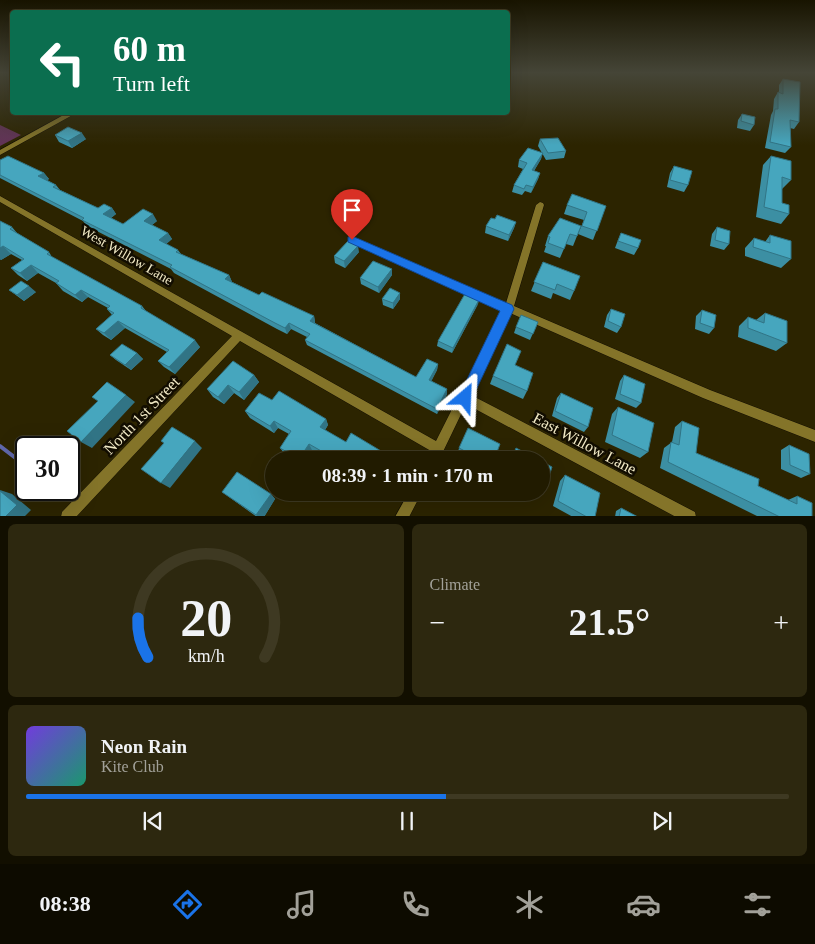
<!DOCTYPE html>
<html lang="en">
<head>
<meta charset="utf-8">
<style>
	:root { --surface:#211b00; --page:#2d280f; --text:#f1f3f6; --muted:#a2a199; --line:#3e3922; --accent:#1a73e8 }
	body { margin:0; font-family:"Times New Roman",serif; background:var(--page); color:var(--text); height:100vh; display:flex; flex-direction:column; font-size:19px; white-space:nowrap }
	* { box-sizing:border-box; margin:0 }
	p { font-size:16px; color:var(--muted) }
	.icon { flex:none; width:28px; height:28px; fill:none; stroke:currentColor; stroke-width:2; stroke-linecap:round; stroke-linejoin:round }
	.map { position:relative; height:516px; overflow:hidden }
	.sheet { display:flex; flex-direction:column; gap:8px; padding:8px; background:#120f00; flex:1 }
	.sheet>* { flex:none }
	.hud { position:absolute; left:10px; top:10px; width:500px; height:105px; border-radius:5px; box-shadow:0 5px 20px #0002,0 0 0 1px var(--line); background:#0b6e4f; color:#fff; overflow:hidden }
	.speed { position:absolute; left:15px; top:436px; display:flex; gap:10px; font-size:25px; font-weight:700; text-align:center }
	.speed>* { display:grid; place-content:center; width:65px; height:65px; border-radius:50%; background:var(--surface); box-shadow:0 5px 20px #0002,0 0 0 1px var(--line); line-height:1 }
	.speed .limit { border:2px solid #111; border-radius:8px; background:#fff; color:#111 }
	.pin { position:absolute; display:grid; place-items:center; width:42px; height:42px; color:#fff; margin:-51px -21px; border-radius:50% 50% 50% 0; rotate:-45deg; box-shadow:0 0 5px #0007 }
	.pin .icon { rotate:45deg }
	.me { position:absolute; width:55px; margin:-28px; rotate:26deg; stroke-linejoin:round; filter:drop-shadow(0 0 4px #0008) }
	.turn { display:flex; align-items:center; gap:18px; height:105px; padding:0 20px; font-size:22px }
	.turn .icon { width:65px; height:65px; stroke-width:2.5 }
	.turn b { display:block; font-size:35px; line-height:42px }
	.big { font-size:38px; font-weight:600; line-height:1.1 }
	.sheet .tile { flex:1; display:flex; flex-direction:column; justify-content:center; gap:8px; min-width:0; padding:0 18px; border-radius:8px; background:var(--page) }
	.sheet .dial { align-items:center; gap:0 }
	.dial svg { height:130px; overflow:visible; fill:none; stroke:var(--line); stroke-width:7; stroke-linecap:round; text-anchor:middle }
	.dial text { fill:var(--text); stroke:none }
	.song { display:flex; align-items:center; gap:15px }
	.cover { width:60px; height:60px; border-radius:8px; background:linear-gradient(135deg,hsl(260 70% 55%),hsl(160 70% 35%)) }
	.played { height:5px; border-radius:2px; background:linear-gradient(90deg,var(--accent) 55%,var(--line) 55%) }
	.keys { display:flex; justify-content:space-around; direction:ltr }
	.heat { display:flex; justify-content:space-between; align-items:center; font-size:28px; direction:ltr }
	.sheet .tiles { flex:1; display:grid; gap:8px; grid-template-columns:1fr 1fr }
	.tile:last-child { grid-column:span 2 }
	.trip { position:absolute; left:265px; top:451px; width:285px; height:50px; border-radius:25px; background:var(--surface); box-shadow:0 5px 20px #0002,0 0 0 1px var(--line); font-weight:600; line-height:50px; text-align:center }
	.tabs { display:flex; height:80px; justify-content:space-around; align-items:center; background:#0d0b00; color:var(--muted) }
	.tabs .icon { width:35px; height:35px }
	.tabs .active { color:var(--accent) }
	.tabs b { font-size:22px; color:var(--text) }
	.map>svg:first-child { display:block }
	.green { fill:#623357 }
	.lines { fill:none; stroke-linecap:round; stroke-linejoin:round }
	.stream { stroke:#6068ab; stroke-width:4 }
	.minor-casing { stroke:#120d00; stroke-width:1 }
	.tertiary-casing { stroke:#120d00; stroke-width:1 }
	.minor { fill:#847429; fill-rule:evenodd }
	.tertiary { fill:#847429; fill-rule:evenodd }
	.wall { fill:#3c8fa3 }
	.shaded-wall { fill:#317485 }
	.building { fill:#46a6be; stroke:#317485 }
	.route { fill:#1a73e8; stroke:#114b97 }
	.labels { text-anchor:middle; stroke-width:5; stroke-linejoin:round; paint-order:stroke }
	.street-label { font-size:14px; fill:#f1e9c5; stroke:#120d00 }
	.near-street-label { font-size:16px; fill:#f1e9c5; stroke:#120d00 }
</style>
</head>
<body>
<div class="map">
<svg width="815" height="517" viewBox="0 0 815 517">
	<rect width="100%" height="100%" fill="#2c2400"/>
	<!-- green -->
	<path class="green" d="M0 125 21 135 0 146Z"/>
	<g class="lines">
		<!-- stream -->
		<path class="stream" d="M0 446 26 466"/>
		<!-- minor casing -->
		<g class="minor-casing">
			<path id="minor" d="M0 196 436 441 502 310 349 242 348 240 352 237 355 238 506 303 536 205 540 202 543 203 544 205 514 306 710 390 815 430V442L703 398 510 313 471 395 695 512 696 517H676L466 404 439 460H427L431 451 240 341 76 517H61L62 512 232 336 0 202Z
				M409 492H422L409 517H395Z"/>
		</g>
		<!-- tertiary casing -->
		<g class="tertiary-casing">
			<path id="tertiary" d="M69 112H78L0 155V150Z"/>
		</g>
		<!-- minor -->
		<use href="#minor" class="minor"/>
		<!-- tertiary -->
		<use href="#tertiary" class="tertiary"/>
	</g>
	<!-- wall -->
	<path class="wall" d="M783 79 799 122 794 129 790 128 791 147 785 153 765 148 771 115 773 111 774 99 778 92 779 93V85Z
		M742 114 754 125 750 131 737 128 738 120Z
		M55 135 86 139 72 148 59 142Z
		M540 139 566 151 564 158 546 160 542 153 541 159 534 171 540 173 538 179 531 193 525 191 522 195 512 192 514 185 523 169 518 167 519 160 542 153 538 146Z
		M771 156 791 180 782 189V203L789 214 781 224 756 217 763 165Z
		M0 160 44 173 49 179 47 180 56 185 60 190 98 208H112L116 214 111 218 123 224 157 221 152 225 168 233 172 239 166 244 178 250 181 254 229 275 232 282 259 295 314 316 315 322V323L416 377 438 364 437 370 431 381 447 389V394L437 414 307 345 305 340 307 337 291 329 287 334 277 329 174 273 171 269 87 226 83 221 0 178Z
		M674 166 688 185 684 192 667 187 670 173Z
		M567 205 606 206 593 240 578 234 584 220 564 214Z
		M495 219 516 222 514 228 508 241 485 233 486 226Z
		M0 221 12 227 17 233 49 252 52 257 142 306 146 311 200 347 175 374 164 367 158 361 167 352 125 328 111 340 103 335 96 329 112 315 107 309 108 308 88 297 82 302 63 291 56 283 38 273 27 281 18 275 11 268 22 260 11 254 1 260 0 259Z
		M581 226 573 246 566 244 560 258 544 252 546 246H545L548 236Z
		M717 227 729 244 724 250 710 246 712 234Z
		M621 233 638 248 634 255 615 248 618 240Z
		M770 235 791 259 781 268 745 256V248L754 238 765 242Z
		M359 252 345 268 335 263 334 256Z
		M543 262 574 291 570 300 553 293 551 299 531 291Z
		M392 275 379 293 361 284 360 278Z
		M9 290 36 292 24 301Z
		M382 299H400L393 309 383 305Z
		M478 304 452 353 437 346 438 341Z
		M611 309 621 327 617 333 604 327 607 315Z
		M702 310 714 328 709 334 695 329 696 316Z
		M765 313 787 343 776 351 738 337 739 326 748 317 756 320Z
		M538 322 530 340 514 333 516 327Z
		M137 353 143 359 131 370 116 360 110 355Z
		M515 365 527 391 523 399 490 384 493 376Z
		M254 375 259 382 244 400 234 393 224 404 213 397 207 389Z
		M624 375 641 403 636 408 615 399 620 381Z
		M561 393 588 427 584 432 552 416 557 398Z
		M272 400 326 419 328 425 325 430 346 442 396 460H330L312 450 306 460H294L284 453 280 448 289 434 278 428 274 433 250 418 245 411Z
		M618 407 648 452 640 458 605 442 612 414Z
		M682 421 696 453 758 486 788 500 797 496 812 517H759L660 468 664 448 672 442 675 427Z
		M789 445 810 474 801 478 781 469V450Z
		M459 448 494 460H473L458 452Z
		M541 461 544 492 539 497 531 492H541Z
		M565 475 595 517H573L553 506 560 481Z
		M222 492 271 494 275 499 264 517H257Z
		M516 492H522L520 495Z
		M621 508 638 517H615L616 511Z"/>
	<!-- shaded-wall -->
	<path class="shaded-wall" d="M82 133 86 139 72 148 68 141Z
		M543 153 541 159 530 177 532 170Z
		M44 173 49 179 43 183 38 176Z
		M540 173 538 179 531 193 533 187Z
		M112 208 116 214 107 221 103 214Z
		M153 214 157 221 148 228 144 221Z
		M516 222 514 228 508 241 509 235Z
		M168 233 172 239 163 247 159 240Z
		M3 246 11 254 1 260 0 259V248Z
		M358 246 359 252 345 268 344 261Z
		M31 265 38 273 27 281 20 273Z
		M392 269V275L379 293 378 287Z
		M229 275 232 282 225 279Z
		M29 286 36 292 24 301 17 295Z
		M81 290 88 297 82 302 75 295Z
		M400 293V299L393 309V303Z
		M480 298 478 304 452 353 453 348Z
		M314 316 315 322 312 327 310 321Z
		M118 321 125 328 111 340 104 333Z
		M289 323 291 329 287 334 285 328Z
		M195 340 200 347 175 374 169 367Z
		M137 353 143 359 131 370 125 365Z
		M438 364 437 370 429 386V380Z
		M254 375 259 382 244 400 239 392Z
		M228 385 234 393 224 404 218 397Z
		M447 389V394L437 414V409Z
		M126 395 135 402 92 448 81 442Z
		M326 419 328 425 323 433 320 427Z
		M274 421 278 428 274 433 270 426Z
		M195 441 202 448 170 488 161 483Z
		M309 444 312 450 306 460H299Z
		M0 490 12 494 31 510 24 517H5Z
		M271 494 275 499 264 517H258L256 515Z"/>
	<!-- building -->
	<path class="building" d="M783 79 800 82 799 122 790 120 791 147 770 142 775 109H778V92L783 94Z
		M742 114 755 117 754 125 741 121Z
		M68 127 82 133 68 141 55 135Z
		M558 138 566 151 548 153 540 139Z
		M528 148 543 153 532 170 540 173 533 187 526 185 524 189 514 185 527 163 519 160Z
		M8 156 44 173 38 176 56 185 53 187 98 208 104 204 112 208 103 214 123 224 143 209 153 214 144 221 168 233 159 240 178 250 176 252 229 275 225 279 259 295 262 292 314 316 310 321 416 377 427 359 438 364 429 380 447 389 437 409 305 340 310 334 289 323 285 328 275 323 170 267 172 265 82 220 84 218 0 175V160Z
		M771 156 791 161V180L782 177V203L789 205V214L764 207Z
		M674 166 692 171 688 185 670 180Z
		M572 194 606 206 597 231 582 226 587 212 567 205Z
		M497 215 516 222 509 235 486 226 491 218 495 219Z
		M560 218 581 226 577 236 570 234 564 249 548 243 550 237 548 236Z
		M0 221 12 227 10 229 49 252 47 254 142 306 141 308 195 340 169 367 158 361 169 350 118 321 104 333 96 329 114 313 107 309 110 306 81 290 75 295 56 283 59 281 31 265 20 273 11 268 24 259 3 246 0 248Z
		M717 227 730 231 729 244 715 240Z
		M621 233 641 240 638 248 618 241Z
		M770 235 791 241V259L753 247 754 238 770 243Z
		M348 241 358 246 344 261 334 256Z
		M373 261 392 269 378 287 360 278Z
		M543 262 580 276 574 291 557 284 555 290 534 282Z
		M21 281 29 286 17 295 9 290Z
		M390 288 400 293 393 303 382 299Z
		M466 292 480 298 453 348 438 341Z
		M611 309 625 314 621 327 608 321Z
		M702 310 716 315 714 328 700 323Z
		M765 313 787 321V343L748 328V317L764 323Z
		M521 315 538 322 533 334 516 327Z
		M122 344 137 353 125 365 110 355Z
		M507 344 521 351 515 365 533 373 527 391 493 376Z
		M233 361 254 375 239 392 228 385 218 397 207 389Z
		M624 375 645 384 641 403 620 394Z
		M107 382 126 395 81 442 67 431 98 401 92 397Z
		M279 391 326 419 320 427 346 442 351 433 396 460H337L309 444 299 459 280 448 291 431 274 421 270 426 245 411 259 393 272 400Z
		M561 393 593 408 588 427 555 411Z
		M618 407 654 423 648 452 612 435Z
		M682 421 699 428 696 453 759 479 758 486 797 504V496L812 503V517H780L668 462 671 442 679 445Z
		M172 427 195 441 161 483 141 469 164 443 161 441Z
		M468 428 500 444 494 460H482L459 448Z
		M789 445 809 454 810 474 790 465Z
		M516 448 539 460H511Z
		M541 461 552 467 544 492 541 490Z
		M237 472 271 494 256 515 222 492Z
		M565 475 600 493 595 517H587L558 501Z
		M0 491 17 505 5 517H0Z
		M621 508 638 517H619Z"/>
	<!-- sky -->
	<linearGradient id="sky" x2="0" y2="1"><stop stop-color="#181400"/><stop offset="0.5" stop-color="#454537"/><stop offset="1" stop-color="#454537" stop-opacity="0"/></linearGradient>
	<rect width="815" height="145" fill="url(#sky)"/>
	<!-- route -->
	<path class="route" d="M352 236 512 305 514 309 470 403 465 405 460 403 458 398 500 311 348 242V237Z"/>
	<g class="labels">
		<!-- street labels -->
		<g class="street-label">
			<text transform="translate(127 255) rotate(30)" y="5">West Willow Lane</text>
		</g>
		<!-- near-street labels -->
		<g class="near-street-label">
			<text transform="translate(141 415) rotate(-46)" y="6">North 1st Street</text>
			<text transform="translate(585 443) rotate(28)" y="6">East Willow Lane</text>
		</g>
	</g>
</svg>
<div class="speed"><div class="limit">30</div></div>
<div class="pin" style="left:352px;top:240px;background:#d93025"><svg class="icon" aria-label="arrive" viewBox="0 0 24 24"><path d="M6 21V4h12l-3 4 3 4H6"/></svg></div>
<svg class="me" style="left:465px;top:398px" viewBox="-20 -20 40 40"><path d="M0-17L14 15 0 8-14 15z" fill="#1a73e8" stroke="#fff" stroke-width="4"/></svg>
<div class="trip">08:39 · 1 min · 170 m</div>
<div class="hud">
<div class="turn"><svg class="icon" aria-label="left" viewBox="0 0 24 24"><path d="M17 20v-9H6M10 6l-5 5 5 5"/></svg><div><b>60 m</b>Turn left</div></div>
</div>
</div>
<section class="sheet">
<div class="tiles">
<div class="tile dial"><svg viewBox="0 0 100 80">
<path d="M14 69A42 42 0 1 1 86 69"/>
<path d="M14 69A42 42 0 0 1 8 45" stroke="#1a73e8"/>
<text x="50" y="56" font-size="32" font-weight="700">20</text>
<text x="50" y="72" font-size="11">km/h</text>
</svg></div>
<div class="tile"><p>Climate</p>
<div class="heat"><a>−</a><b class="big">21.5°</b><a>+</a></div>
</div>
<div class="tile">
<div class="song"><i class="cover"></i><div><b>Neon Rain</b><p>Kite Club</p></div></div>
<div class="played"></div>
<div class="keys"><svg class="icon" aria-label="previous" viewBox="0 0 24 24"><path d="M18 5L8 12l10 7zM5 5v14"/></svg><svg class="icon" aria-label="pause" viewBox="0 0 24 24"><path d="M8 5v14M16 5v14"/></svg><svg class="icon" aria-label="next" viewBox="0 0 24 24"><path d="M6 5l10 7-10 7zM19 5v14"/></svg></div>
</div>
</div>
</section>
<nav class="tabs">
<b>08:38</b>
<svg class="icon active" aria-label="directions" viewBox="0 0 24 24"><path d="M12 3l9 9-9 9-9-9zM9 14v-3h6M13 9l2 2-2 2"/></svg>
<svg class="icon" aria-label="music" viewBox="0 0 24 24"><path d="M9 18V5l10-2v13"/><circle cx="6" cy="18" r="3"/><circle cx="16" cy="16" r="3"/></svg>
<svg class="icon" aria-label="phone" viewBox="0 0 24 24"><path d="M5 4h4l2 5-3 2q2 4 5 5l2-3 5 2v4C11 20 4 13 5 4z"/></svg>
<svg class="icon" aria-label="climate" viewBox="0 0 24 24"><path d="M12 3v18M4 7l16 10M4 17L20 7"/></svg>
<svg class="icon" aria-label="car" viewBox="0 0 24 24"><path d="M5 17H2v-5l4-1 3-4h7l3 4 3 1v5h-3M9 17h6M6 11h13"/><circle cx="7" cy="17" r="2"/><circle cx="17" cy="17" r="2"/></svg>
<svg class="icon" aria-label="filters" viewBox="0 0 24 24"><path d="M4 7h16M4 17h16"/><circle cx="9" cy="7" r="2"/><circle cx="15" cy="17" r="2"/></svg>
</nav>
</body>
</html>
